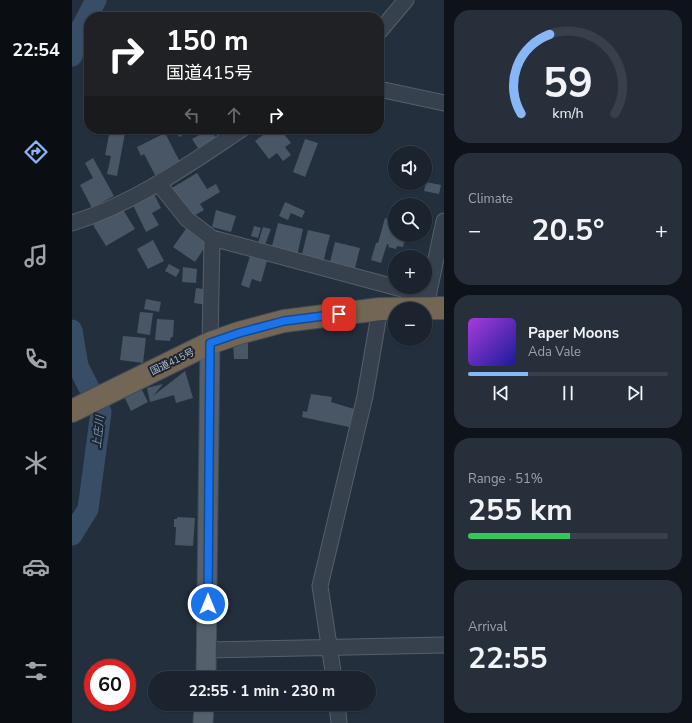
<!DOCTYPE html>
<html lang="en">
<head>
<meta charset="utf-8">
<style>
	:root { --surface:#1a232e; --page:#272f3a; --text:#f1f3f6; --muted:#9fa4aa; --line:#38404a; --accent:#88b7f8 }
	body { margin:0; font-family:"Nunito Sans","Noto Sans JP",sans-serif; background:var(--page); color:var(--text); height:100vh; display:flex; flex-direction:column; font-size:15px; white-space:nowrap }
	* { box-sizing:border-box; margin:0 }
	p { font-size:13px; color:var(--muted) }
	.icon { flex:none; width:22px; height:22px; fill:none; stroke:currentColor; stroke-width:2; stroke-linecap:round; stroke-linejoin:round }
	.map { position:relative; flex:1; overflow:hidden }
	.details { display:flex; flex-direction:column; gap:10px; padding:10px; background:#0e1319; width:248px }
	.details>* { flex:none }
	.guide { position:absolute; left:12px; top:12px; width:300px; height:122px; border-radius:16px; box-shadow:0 1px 3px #0004,0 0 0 1px var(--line); background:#202124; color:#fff; overflow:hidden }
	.controls { position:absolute; left:316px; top:146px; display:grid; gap:8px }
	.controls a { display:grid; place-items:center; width:44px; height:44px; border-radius:50%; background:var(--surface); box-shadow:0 1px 3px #0004,0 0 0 1px var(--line); font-size:20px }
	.speed { position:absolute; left:12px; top:659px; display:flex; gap:8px; font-size:20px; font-weight:700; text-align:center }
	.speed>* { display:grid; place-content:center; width:52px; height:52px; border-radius:50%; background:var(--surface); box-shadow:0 1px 3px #0004,0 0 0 1px var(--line); line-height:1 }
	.speed .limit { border:6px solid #d22; background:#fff; color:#111 }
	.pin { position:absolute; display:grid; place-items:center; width:34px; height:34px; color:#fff; margin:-17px; border-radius:8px; box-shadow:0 2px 6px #0006 }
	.me { position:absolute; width:44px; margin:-22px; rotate:0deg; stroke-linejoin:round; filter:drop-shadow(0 0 3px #0008) }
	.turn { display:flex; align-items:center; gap:14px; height:84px; padding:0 16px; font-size:18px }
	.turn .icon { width:52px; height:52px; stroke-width:2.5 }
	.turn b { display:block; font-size:28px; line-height:34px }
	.lanes { display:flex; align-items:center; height:38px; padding:0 16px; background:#0003; justify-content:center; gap:20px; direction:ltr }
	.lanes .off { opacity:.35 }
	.big { font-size:30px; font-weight:700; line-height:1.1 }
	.details .tile { flex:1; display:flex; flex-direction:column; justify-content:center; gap:6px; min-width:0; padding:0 14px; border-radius:16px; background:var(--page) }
	.details .dial { align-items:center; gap:0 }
	.dial svg { height:104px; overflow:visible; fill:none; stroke:var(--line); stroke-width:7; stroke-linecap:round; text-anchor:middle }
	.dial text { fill:var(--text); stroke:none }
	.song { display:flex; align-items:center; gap:12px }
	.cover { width:48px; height:48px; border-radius:6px; background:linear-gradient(135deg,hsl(280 70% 55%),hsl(240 70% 35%)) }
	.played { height:4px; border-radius:2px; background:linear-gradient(90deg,var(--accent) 30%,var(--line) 30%) }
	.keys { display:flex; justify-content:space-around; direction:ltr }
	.heat { display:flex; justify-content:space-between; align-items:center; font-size:22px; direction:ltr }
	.charge { height:6px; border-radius:3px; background:linear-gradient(90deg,#34c759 51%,var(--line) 0) }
	.trip { position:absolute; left:76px; top:671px; width:228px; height:40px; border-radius:20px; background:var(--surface); box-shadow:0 1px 3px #0004,0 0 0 1px var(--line); font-weight:700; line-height:40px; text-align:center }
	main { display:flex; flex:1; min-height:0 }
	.tabs { display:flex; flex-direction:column; width:72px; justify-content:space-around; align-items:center; background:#0a0e12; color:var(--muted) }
	.tabs .icon { width:28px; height:28px }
	.tabs .active { color:var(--accent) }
	.tabs b { font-size:18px; color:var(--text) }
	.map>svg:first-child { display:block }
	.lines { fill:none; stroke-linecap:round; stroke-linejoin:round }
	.river { stroke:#384d66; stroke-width:21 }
	.building { fill:#495666 }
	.minor-casing { stroke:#555f6b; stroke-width:17 }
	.major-casing { stroke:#404a56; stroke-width:21 }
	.highway-casing { stroke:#424c58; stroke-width:24 }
	.minor { stroke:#37414d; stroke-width:15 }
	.major { stroke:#55606d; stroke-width:19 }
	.highway { stroke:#736654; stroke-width:22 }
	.route-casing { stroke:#114b97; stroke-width:10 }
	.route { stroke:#1a73e8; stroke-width:7 }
	.labels { text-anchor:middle; stroke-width:4; stroke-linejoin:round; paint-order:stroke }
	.street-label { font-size:10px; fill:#b3bcc8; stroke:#1c2632 }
	.water-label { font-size:11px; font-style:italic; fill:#7a93b0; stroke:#1c2632 }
</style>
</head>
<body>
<main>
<nav class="tabs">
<b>22:54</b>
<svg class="icon active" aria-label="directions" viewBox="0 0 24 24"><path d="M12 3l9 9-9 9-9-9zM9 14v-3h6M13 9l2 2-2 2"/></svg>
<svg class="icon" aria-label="music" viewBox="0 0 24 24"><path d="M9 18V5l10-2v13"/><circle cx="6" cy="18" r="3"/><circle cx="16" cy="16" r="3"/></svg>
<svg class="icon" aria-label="phone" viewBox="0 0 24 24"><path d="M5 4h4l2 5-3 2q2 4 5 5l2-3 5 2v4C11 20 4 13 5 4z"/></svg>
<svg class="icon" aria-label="climate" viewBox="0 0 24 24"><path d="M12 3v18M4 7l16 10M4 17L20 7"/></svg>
<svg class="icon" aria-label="car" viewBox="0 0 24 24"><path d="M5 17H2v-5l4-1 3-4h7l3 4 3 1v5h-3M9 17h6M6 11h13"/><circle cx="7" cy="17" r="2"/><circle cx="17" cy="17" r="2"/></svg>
<svg class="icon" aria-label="filters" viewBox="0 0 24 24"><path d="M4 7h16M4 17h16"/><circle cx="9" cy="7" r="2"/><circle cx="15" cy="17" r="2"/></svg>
</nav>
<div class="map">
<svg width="372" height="723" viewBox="0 0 372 723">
	<rect width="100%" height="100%" fill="#232f3d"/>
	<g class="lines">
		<!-- river -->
		<path class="river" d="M0 56 5 36 24 0
			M0 330 6 366 29 412 16 509 0 535"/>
	</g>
	<!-- building -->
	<path class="building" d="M103 129H114L115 133 107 137Z
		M138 129 146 141 129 153 120 139Z
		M145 129H160L151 136Z
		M199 129H208L219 143 213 147 219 155 211 161 205 153 197 159 183 141Z
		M38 130 53 133 45 176 35 174 39 156 33 155Z
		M93 133 108 162 83 175 72 154 69 156 65 147Z
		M233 139 246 143 233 177 221 172Z
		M21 158 42 196 20 208 8 185 21 178 13 163Z
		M125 173 135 189 144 184 148 192 128 204 132 210 118 218 100 188Z
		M354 182 369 185 367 194 352 191Z
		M82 194 89 208 80 213 87 225 74 232 61 205Z
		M213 202 233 211 230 218 219 213 216 220 207 216Z
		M50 208 63 229 34 246 21 225Z
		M144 210 164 216 159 232 140 227Z
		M318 216 323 217V235H334L331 247 325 246 324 249 316 247 317 245 315 244 309 263 299 260 304 243H306L313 218 317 219Z
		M206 223 231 229 225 256 199 250Z
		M116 226 137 241 123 262 101 247Z
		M182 226 189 228 186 238 179 236Z
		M191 227 199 229 193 245 186 243Z
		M236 230 258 235 251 263 229 258Z
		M81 240 92 261 76 269 65 249Z
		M263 242 288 248 282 272 257 266Z
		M178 256 195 261 189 282 180 279 177 288 169 285Z
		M97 264 108 270 104 277 93 271Z
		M111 267 125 269 124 283 110 282Z
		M124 288 138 290 136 305 122 303Z
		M74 299 89 302 87 312 72 309Z
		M68 312 81 313 78 335 65 333Z
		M85 319 102 320 101 337H99L98 341 83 340Z
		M51 336 74 338 71 363 48 360Z
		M176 341V359H162L161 342Z
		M113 371 121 398 104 403 102 395 78 402 75 388 91 384 81 396Z
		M68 386 76 402 59 411 51 394Z
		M239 394 260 397 259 402 282 409 277 427 230 417 231 411 235 412Z
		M105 517 123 518 121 546 103 545 104 527H102V519H105Z"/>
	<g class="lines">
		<!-- minor casing -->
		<g class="minor-casing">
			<path id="minor" d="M307 32 334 0
				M307 89 372 103
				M87 184 115 219 140 238 356 296
				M0 223C63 203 116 165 170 129
				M354 306 372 221
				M138 343 140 238
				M136 650 372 645
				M262 678 248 586 293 396 308 309
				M265 704 267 723"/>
		</g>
		<!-- major casing -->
		<g class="major-casing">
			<path id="major" d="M134 678 138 343
				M131 723 132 704"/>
		</g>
		<!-- highway casing -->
		<g class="highway-casing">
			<path id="highway" d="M0 411 138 343 167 333 212 321 308 309 372 308"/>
		</g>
		<!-- minor -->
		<use href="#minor" class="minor"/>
		<!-- major -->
		<use href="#major" class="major"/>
		<!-- highway -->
		<use href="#highway" class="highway"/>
	</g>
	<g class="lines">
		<!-- route casing -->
		<g class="route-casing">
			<path id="route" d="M136 604 138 343 167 333 212 321 267 314"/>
		</g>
		<!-- route -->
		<use href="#route" class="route"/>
	</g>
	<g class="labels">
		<!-- street labels -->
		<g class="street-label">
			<text transform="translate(100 361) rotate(-26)" y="4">国道415号</text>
		</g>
		<!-- water labels -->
		<g class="water-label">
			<text transform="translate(26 432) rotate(-84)" y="4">上庄川</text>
		</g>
	</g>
</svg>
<div class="controls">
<a><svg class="icon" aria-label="sound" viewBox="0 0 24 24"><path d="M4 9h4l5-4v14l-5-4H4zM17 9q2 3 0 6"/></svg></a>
<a><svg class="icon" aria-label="search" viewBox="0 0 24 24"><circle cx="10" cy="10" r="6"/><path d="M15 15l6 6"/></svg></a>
<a>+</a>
<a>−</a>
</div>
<div class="speed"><div class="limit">60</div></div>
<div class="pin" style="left:267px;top:314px;background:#d93025"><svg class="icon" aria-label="arrive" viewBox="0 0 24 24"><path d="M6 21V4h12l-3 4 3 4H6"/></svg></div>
<svg class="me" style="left:136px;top:604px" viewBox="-20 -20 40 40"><circle r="17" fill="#1a73e8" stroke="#fff" stroke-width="3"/><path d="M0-11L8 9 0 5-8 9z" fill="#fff"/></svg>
<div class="trip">22:55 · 1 min · 230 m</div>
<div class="guide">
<div class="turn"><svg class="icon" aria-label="right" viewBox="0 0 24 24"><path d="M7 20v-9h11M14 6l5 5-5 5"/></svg><div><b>150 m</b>国道415号</div></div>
<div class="lanes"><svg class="icon off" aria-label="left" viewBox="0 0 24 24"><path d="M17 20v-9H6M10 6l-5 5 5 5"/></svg><svg class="icon off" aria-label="ahead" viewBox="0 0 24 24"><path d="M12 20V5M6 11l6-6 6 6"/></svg><svg class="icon" aria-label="right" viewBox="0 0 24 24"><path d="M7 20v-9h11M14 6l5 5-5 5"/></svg></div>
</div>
</div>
<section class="details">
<div class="tile dial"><svg viewBox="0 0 100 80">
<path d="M14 69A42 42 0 1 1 86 69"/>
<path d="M14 69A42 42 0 0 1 36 8" stroke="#88b7f8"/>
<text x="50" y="56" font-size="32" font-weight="700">59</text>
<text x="50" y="72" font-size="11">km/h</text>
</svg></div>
<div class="tile"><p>Climate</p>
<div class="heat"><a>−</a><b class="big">20.5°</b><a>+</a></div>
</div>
<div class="tile">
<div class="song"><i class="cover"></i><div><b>Paper Moons</b><p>Ada Vale</p></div></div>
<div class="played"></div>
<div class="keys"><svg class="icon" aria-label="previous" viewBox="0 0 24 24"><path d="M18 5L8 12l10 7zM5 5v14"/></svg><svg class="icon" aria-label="pause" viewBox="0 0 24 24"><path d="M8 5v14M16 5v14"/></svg><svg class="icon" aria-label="next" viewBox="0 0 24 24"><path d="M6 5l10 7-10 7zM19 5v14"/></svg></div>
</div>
<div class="tile"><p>Range · 51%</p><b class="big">255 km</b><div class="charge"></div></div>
<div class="tile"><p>Arrival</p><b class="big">22:55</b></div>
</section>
</main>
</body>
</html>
